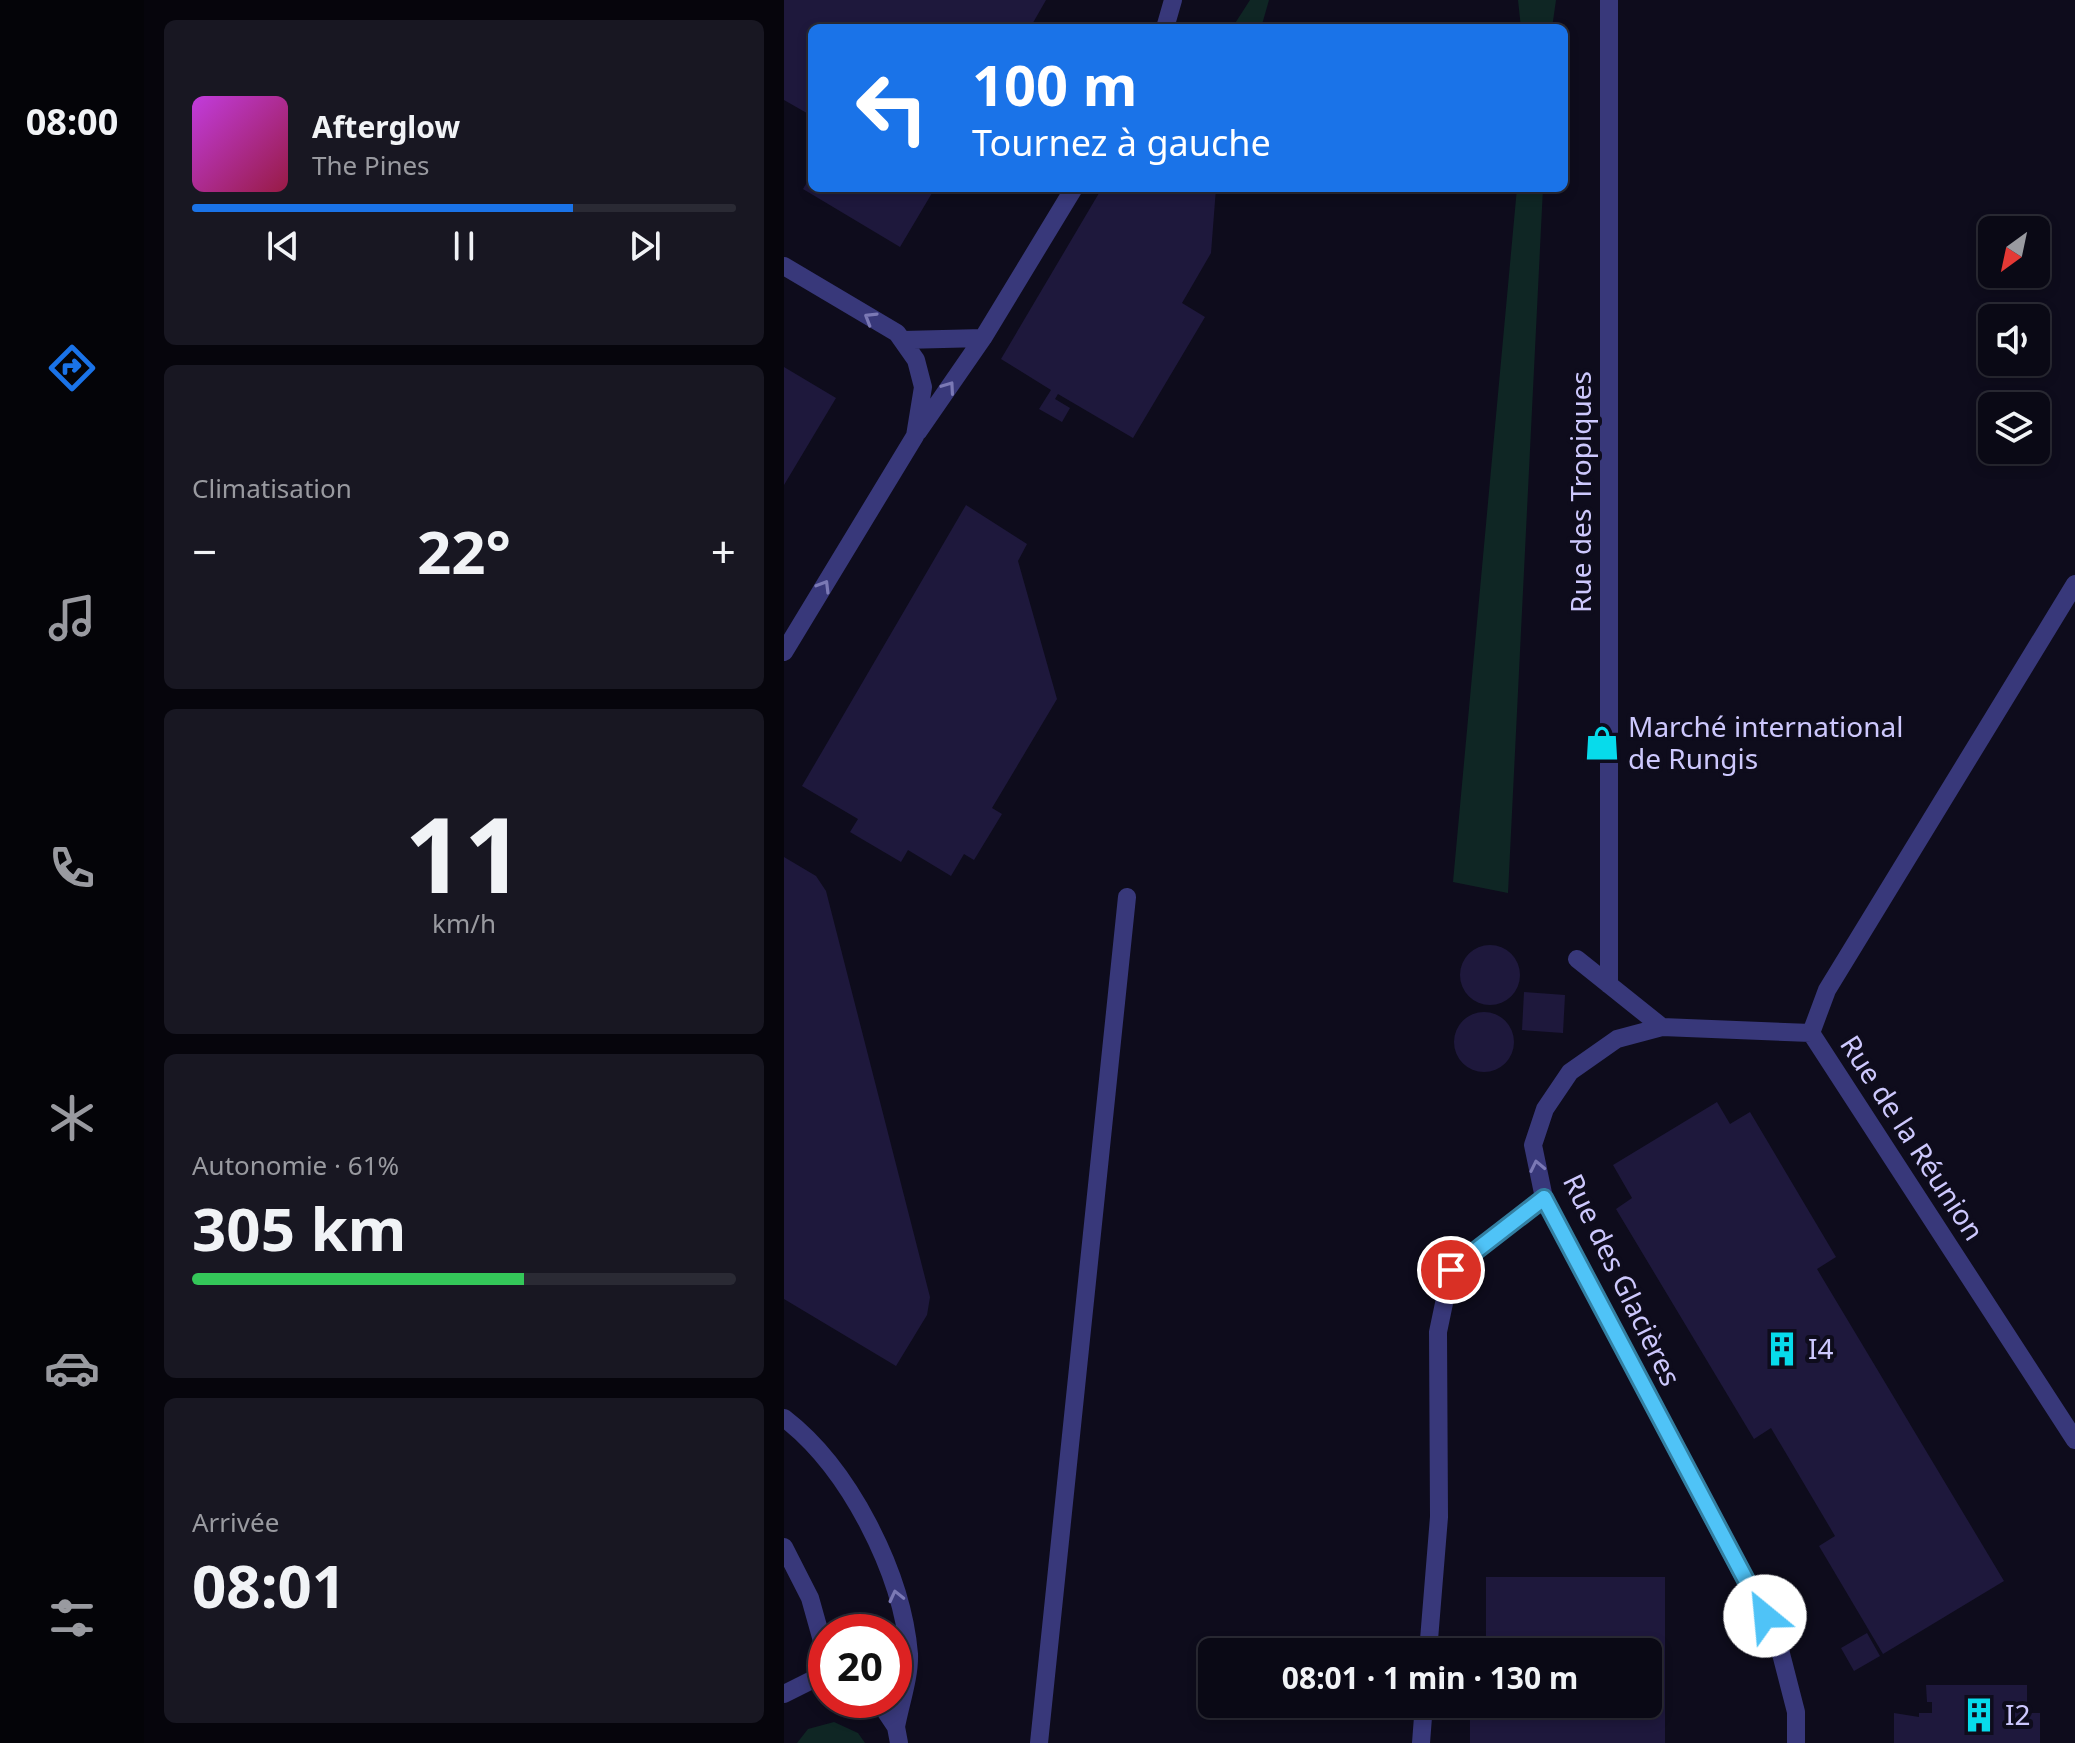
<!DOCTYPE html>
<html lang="fr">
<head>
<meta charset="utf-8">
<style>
	:root { --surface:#0a0915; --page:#181722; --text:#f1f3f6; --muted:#999aa0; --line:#2a2a34; --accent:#1a73e8 }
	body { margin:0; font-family:"Noto Sans",sans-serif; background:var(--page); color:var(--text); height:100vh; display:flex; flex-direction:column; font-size:30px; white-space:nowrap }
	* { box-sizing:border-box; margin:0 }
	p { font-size:26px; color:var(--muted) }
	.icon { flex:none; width:44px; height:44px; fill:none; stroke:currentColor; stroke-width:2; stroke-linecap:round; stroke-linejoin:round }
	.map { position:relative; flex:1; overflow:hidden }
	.panel { display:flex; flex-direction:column; gap:20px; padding:20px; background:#06050c; width:640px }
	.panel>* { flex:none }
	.guide { position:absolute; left:24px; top:24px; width:760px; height:168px; border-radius:12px; box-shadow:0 4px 12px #0003,0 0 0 2px var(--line); background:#1a73e8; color:#fff; overflow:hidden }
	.needle { width:52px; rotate:213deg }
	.tools { position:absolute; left:1194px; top:216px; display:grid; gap:16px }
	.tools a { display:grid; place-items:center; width:72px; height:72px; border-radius:12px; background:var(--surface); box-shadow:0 4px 12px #0003,0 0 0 2px var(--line); font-size:40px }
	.speed { position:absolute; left:24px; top:1614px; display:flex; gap:16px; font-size:40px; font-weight:700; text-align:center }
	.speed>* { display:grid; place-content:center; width:104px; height:104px; border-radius:50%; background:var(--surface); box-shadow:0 4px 12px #0003,0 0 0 2px var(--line); line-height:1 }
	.speed .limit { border:12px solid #d22; background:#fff; color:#111 }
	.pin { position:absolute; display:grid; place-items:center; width:68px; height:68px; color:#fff; margin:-34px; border:4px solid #fff; border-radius:50%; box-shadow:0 2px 8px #0007 }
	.me { position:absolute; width:88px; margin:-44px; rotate:332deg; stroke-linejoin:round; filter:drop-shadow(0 0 6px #0008) }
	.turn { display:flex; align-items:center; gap:28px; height:168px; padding:0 32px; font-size:36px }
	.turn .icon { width:104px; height:104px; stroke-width:2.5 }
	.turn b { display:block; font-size:56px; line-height:68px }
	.big { font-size:60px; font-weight:700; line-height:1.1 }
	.panel .card { flex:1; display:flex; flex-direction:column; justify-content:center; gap:12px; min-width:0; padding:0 28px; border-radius:12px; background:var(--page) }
	.panel .dial { align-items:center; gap:0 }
	.dial b { font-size:104px; line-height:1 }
	.song { display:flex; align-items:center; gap:24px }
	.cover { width:96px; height:96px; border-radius:12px; background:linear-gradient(135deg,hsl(290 70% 55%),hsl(340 70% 35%)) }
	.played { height:8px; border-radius:4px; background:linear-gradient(90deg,var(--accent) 70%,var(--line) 70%) }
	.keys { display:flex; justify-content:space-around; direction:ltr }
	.heat { display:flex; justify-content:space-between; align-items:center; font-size:44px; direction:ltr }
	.charge { height:12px; border-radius:6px; background:linear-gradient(90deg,#34c759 61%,var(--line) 0) }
	.trip { position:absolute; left:414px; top:1638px; width:464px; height:80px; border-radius:12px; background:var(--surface); box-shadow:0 4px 12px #0003,0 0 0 2px var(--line); font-weight:700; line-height:80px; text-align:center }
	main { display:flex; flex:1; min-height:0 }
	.menu { display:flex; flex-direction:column; width:144px; justify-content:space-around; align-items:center; background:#040408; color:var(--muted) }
	.menu .icon { width:56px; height:56px }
	.menu .selected { color:var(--accent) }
	.menu b { font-size:36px; color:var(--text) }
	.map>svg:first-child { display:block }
	.green { fill:#0f2624 }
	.building { fill:#1e183c }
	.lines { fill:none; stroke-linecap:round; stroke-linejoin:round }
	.service { stroke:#38387a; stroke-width:18 }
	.oneway { stroke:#7b79b5 }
	.route-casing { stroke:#337fa1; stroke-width:20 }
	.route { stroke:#4fc3f7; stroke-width:14 }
	.labels { text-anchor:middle; stroke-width:8; stroke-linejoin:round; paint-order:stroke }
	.street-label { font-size:28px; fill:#cdc8fd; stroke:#0e0c1c }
	.poi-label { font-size:28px; fill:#cdc8fd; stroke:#0e0c1c; text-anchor:start }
</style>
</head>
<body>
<main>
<nav class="menu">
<b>08:00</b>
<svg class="icon selected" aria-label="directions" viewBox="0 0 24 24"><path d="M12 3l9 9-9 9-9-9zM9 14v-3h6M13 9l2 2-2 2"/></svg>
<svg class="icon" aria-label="music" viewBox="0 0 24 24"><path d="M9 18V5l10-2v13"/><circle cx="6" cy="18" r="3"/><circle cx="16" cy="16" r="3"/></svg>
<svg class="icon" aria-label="phone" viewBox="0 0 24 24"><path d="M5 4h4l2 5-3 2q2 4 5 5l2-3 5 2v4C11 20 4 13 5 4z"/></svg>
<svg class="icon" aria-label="climate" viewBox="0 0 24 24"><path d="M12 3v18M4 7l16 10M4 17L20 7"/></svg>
<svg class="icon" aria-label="car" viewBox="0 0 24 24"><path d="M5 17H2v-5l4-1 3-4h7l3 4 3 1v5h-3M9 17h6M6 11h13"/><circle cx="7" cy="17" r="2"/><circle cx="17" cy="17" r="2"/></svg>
<svg class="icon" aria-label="filters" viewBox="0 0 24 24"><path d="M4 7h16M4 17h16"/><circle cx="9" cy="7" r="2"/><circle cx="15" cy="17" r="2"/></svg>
</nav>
<section class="panel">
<div class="card">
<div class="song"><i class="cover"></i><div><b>Afterglow</b><p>The Pines</p></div></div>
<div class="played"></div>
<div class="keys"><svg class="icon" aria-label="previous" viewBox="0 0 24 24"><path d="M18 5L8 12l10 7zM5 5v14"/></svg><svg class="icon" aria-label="pause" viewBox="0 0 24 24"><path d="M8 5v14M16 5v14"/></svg><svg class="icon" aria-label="next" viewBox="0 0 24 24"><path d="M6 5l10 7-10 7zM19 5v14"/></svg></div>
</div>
<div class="card"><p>Climatisation</p>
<div class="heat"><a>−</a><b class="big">22°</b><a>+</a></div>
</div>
<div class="card dial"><b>11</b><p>km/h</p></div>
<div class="card"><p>Autonomie · 61%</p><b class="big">305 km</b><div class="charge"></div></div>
<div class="card"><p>Arrivée</p><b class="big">08:01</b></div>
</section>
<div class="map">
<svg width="1291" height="1743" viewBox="0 0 1291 1743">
	<rect width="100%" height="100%" fill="#0e0c1c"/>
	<!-- green -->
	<path class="green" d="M466 0H485L477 28H448Z
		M734 0H772L768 28H737Z
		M733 188H759L724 893 669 882Z
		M50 1722 74 1733 81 1743H13L24 1729Z"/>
	<!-- building -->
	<path class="building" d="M0 0H262L246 28H28V116L0 100Z
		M28 174V188H151L116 247 19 189Z
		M318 188H432L427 253 398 303 421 317 349 438 274 394 271 399 286 408 278 422 255 409 267 390 217 359Z
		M0 367 52 398 0 485Z
		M182 505 243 544 234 561 273 699 208 808 218 814 190 860 180 854 167 876 124 850 117 862 66 832 74 819 18 786Z
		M0 857 32 876 42 891 146 1297 143 1315 112 1366 0 1299Z
		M676 975a30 30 0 1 1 60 0a30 30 0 1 1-60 0Z
		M740 992 781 995 779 1033 738 1030Z
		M670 1042a30 30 0 1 1 60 0a30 30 0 1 1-60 0Z
		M933 1102 946 1124 966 1112 1052 1257 1033 1269 1220 1581 1099 1654 1035 1546 1051 1536 987 1428 970 1439 832 1209 848 1198 829 1165Z
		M702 1577H881V1743H686V1704H864V1652H702Z
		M1083 1633 1096 1656 1070 1671 1057 1648Z
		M1142 1685H1243V1713H1256V1743H1110V1713L1135 1717V1713H1148V1702H1143Z"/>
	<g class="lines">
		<!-- service -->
		<path class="service" d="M825 0V985
			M381 28 389 0
			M0 266 113 333 132 360 139 387 131 436 0 652
			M119 340 199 338
			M134 432 199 338 290 188
			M1291 584 1043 990 1027 1033 1291 1440
			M793 959 878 1027
			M0 1418C65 1468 118 1572 125 1654 126 1676 116 1705 112 1727
			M0 1547 26 1598 42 1655
			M644 1652 655 1517 654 1332 667 1270 760 1198
			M0 1694 26 1681 42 1679
			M94 1700 112 1727 115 1743
			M255 1743 343 897
			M637 1743 640 1704
			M1012 1743V1712L994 1642 760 1198 749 1145 761 1109 786 1072 833 1039 878 1027 1027 1033"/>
	</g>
	<!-- one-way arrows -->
	<defs><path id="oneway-chevron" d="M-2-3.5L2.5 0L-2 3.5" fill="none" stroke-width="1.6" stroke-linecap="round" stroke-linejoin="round" transform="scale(2)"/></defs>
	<g class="oneway">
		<use href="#oneway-chevron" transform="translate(86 318) rotate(-149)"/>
		<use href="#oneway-chevron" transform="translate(165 387) rotate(-55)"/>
		<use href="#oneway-chevron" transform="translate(40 586) rotate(-59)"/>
		<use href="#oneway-chevron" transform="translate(753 1166) rotate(-102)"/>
		<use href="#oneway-chevron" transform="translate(112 1596) rotate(-103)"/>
	</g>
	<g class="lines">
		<!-- route casing -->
		<g class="route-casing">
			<path id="route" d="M667 1270 760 1198 981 1616"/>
		</g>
		<!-- route -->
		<use href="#route" class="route"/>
	</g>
	<!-- icons -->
	<defs>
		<g id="shop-bare" transform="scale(2.76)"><path d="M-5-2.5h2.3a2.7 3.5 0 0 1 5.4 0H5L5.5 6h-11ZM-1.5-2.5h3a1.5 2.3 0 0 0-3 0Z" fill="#07dbeb" stroke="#0e0c1c" stroke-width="2.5" paint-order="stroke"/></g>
		<g id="building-bare" transform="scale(2.76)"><path d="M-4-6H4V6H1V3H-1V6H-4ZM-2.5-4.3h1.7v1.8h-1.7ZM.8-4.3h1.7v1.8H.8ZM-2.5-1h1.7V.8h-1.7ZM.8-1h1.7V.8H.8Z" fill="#07dbeb" stroke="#0e0c1c" stroke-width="2.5" paint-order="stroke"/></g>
	</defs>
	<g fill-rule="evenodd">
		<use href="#shop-bare" x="818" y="743"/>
		<use href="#building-bare" x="998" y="1349"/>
		<use href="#building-bare" x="1195" y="1715"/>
	</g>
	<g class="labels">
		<!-- street labels -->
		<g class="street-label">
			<text transform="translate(797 492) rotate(-90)" y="10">Rue des Tropiques</text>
			<text transform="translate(1128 1138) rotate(57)" y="10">Rue de la Réunion</text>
			<text transform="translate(838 1280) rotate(64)" y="10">Rue des Glacières</text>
		</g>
		<!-- poi labels -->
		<g class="poi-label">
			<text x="844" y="737">Marché international<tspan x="844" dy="32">de Rungis</tspan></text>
			<text x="1024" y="1359">I4</text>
			<text x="1221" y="1725">I2</text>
		</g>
	</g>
</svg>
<div class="tools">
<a><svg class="needle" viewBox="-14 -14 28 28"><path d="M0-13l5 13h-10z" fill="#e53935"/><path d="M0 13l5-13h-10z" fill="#999aa0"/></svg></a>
<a><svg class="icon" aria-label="sound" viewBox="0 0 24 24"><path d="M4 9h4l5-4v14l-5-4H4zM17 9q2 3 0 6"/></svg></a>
<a><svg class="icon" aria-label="layers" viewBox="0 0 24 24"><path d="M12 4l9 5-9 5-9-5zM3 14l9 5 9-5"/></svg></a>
</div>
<div class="speed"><div class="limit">20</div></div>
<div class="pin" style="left:667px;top:1270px;background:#d93025"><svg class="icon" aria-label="arrive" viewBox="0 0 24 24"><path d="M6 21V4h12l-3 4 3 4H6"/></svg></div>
<svg class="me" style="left:981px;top:1616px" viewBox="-20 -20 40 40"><circle r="19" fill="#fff"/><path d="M0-13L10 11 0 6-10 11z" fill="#4fc3f7"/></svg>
<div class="trip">08:01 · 1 min · 130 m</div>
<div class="guide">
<div class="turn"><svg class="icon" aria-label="left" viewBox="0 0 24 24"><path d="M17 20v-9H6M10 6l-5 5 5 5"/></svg><div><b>100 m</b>Tournez à gauche</div></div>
</div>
</div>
</main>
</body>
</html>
